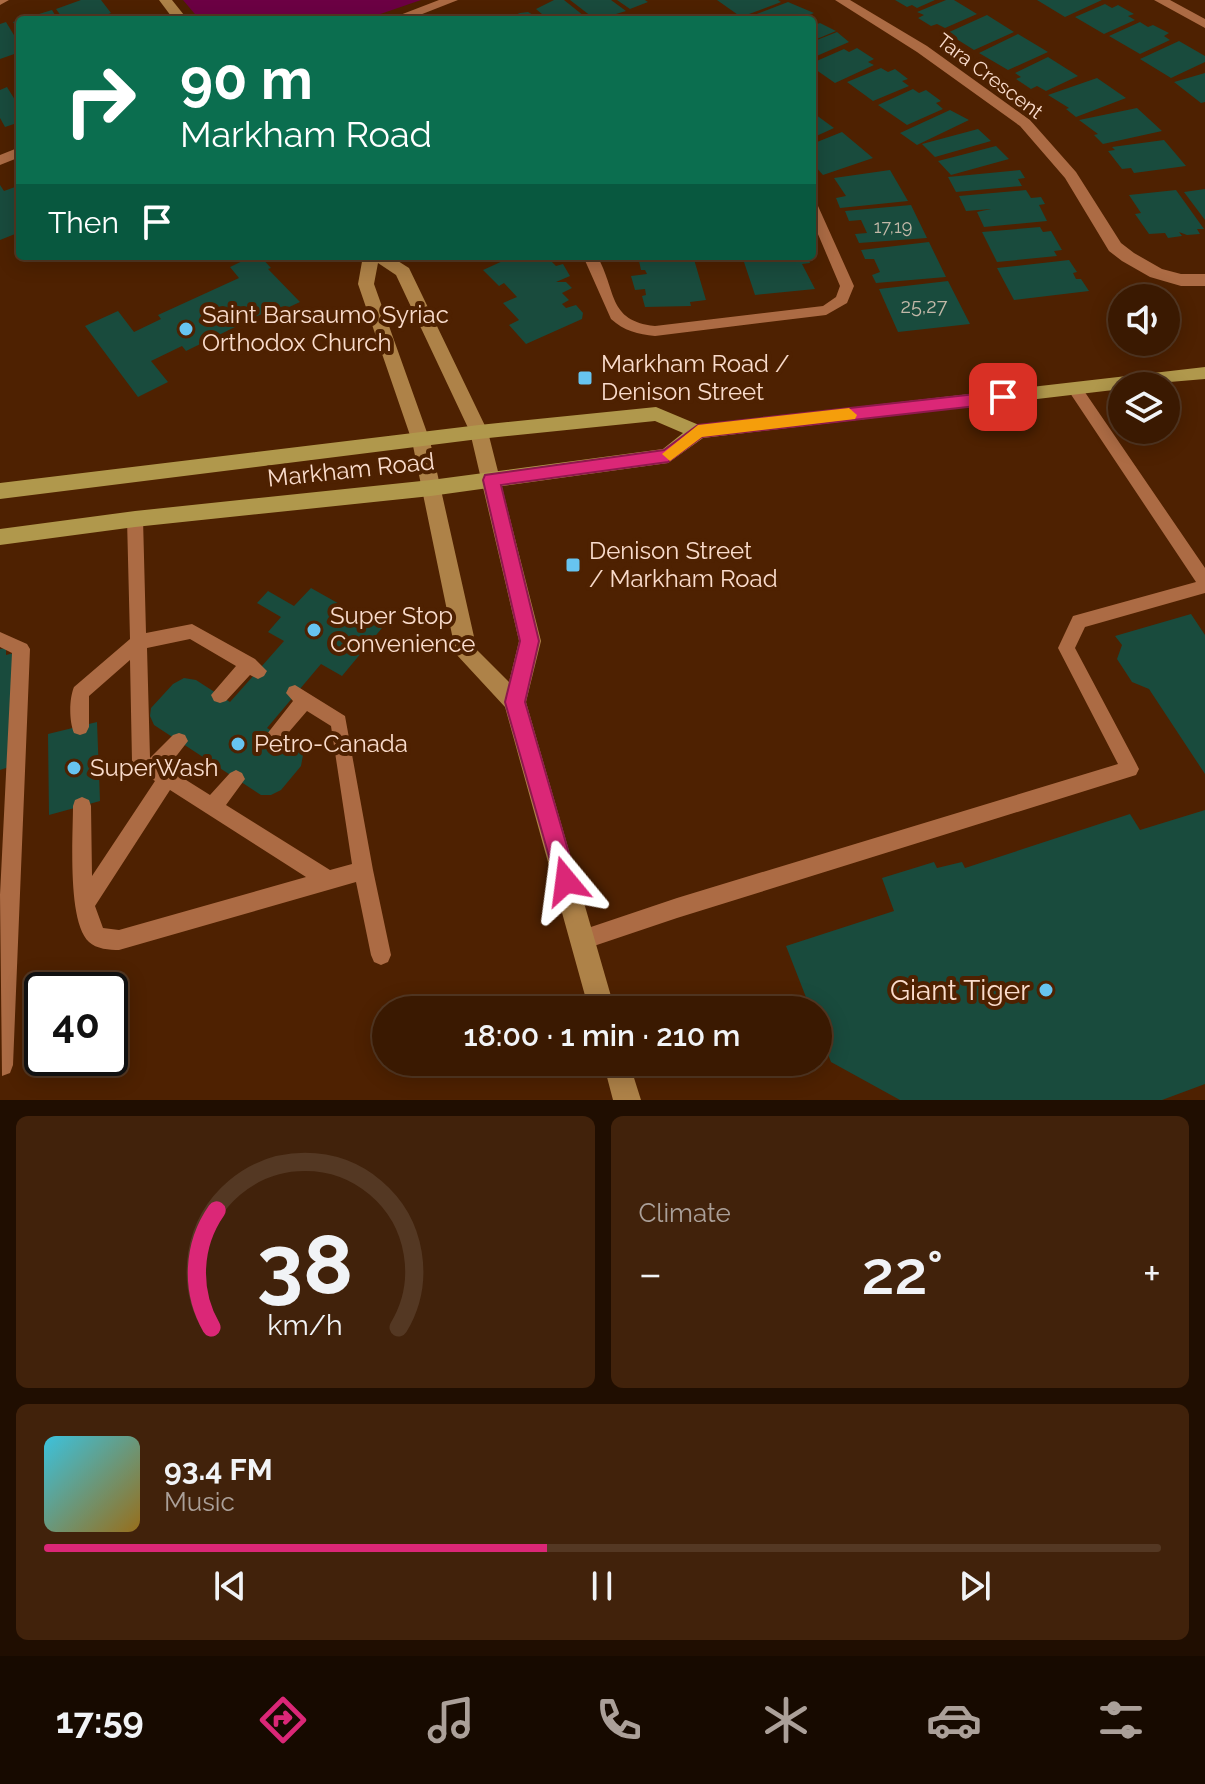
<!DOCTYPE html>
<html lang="en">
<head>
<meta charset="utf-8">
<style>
	:root { --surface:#3a1901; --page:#41220b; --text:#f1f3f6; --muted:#aba099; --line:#543823; --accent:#db2777 }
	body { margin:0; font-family:Raleway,sans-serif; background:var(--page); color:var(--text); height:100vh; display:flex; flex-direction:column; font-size:30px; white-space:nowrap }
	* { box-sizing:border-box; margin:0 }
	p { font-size:26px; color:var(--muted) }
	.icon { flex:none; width:44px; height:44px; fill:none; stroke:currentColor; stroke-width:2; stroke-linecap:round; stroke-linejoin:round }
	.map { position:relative; height:1100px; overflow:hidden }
	.panel { display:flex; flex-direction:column; gap:16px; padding:16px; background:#200e01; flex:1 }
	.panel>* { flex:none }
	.top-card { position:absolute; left:16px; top:16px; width:800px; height:244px; border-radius:8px; box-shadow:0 4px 20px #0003,0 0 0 2px var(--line); background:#0b6e4f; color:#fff; overflow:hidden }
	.controls { position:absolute; left:1108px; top:284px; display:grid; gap:16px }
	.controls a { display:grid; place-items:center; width:72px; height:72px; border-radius:50%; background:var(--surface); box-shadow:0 4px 20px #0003,0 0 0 2px var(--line); font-size:40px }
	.speed { position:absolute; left:24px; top:972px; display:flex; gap:16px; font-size:40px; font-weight:700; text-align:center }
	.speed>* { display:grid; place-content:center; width:104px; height:104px; border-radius:50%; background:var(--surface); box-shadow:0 4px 20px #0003,0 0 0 2px var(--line); line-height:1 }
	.speed .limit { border:4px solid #111; border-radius:12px; background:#fff; color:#111 }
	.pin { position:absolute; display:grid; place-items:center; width:68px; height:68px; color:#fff; margin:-34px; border-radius:16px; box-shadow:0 4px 12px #0006 }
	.me { position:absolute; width:88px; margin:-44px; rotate:344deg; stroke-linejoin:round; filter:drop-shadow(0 0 6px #0008) }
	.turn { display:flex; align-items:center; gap:28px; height:168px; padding:0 32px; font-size:36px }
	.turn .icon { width:104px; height:104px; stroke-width:2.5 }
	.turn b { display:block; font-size:56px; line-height:68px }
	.then { display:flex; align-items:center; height:76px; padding:0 32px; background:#0003; gap:16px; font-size:30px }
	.big { font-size:60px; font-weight:600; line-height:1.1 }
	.panel .tile { flex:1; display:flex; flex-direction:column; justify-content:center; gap:12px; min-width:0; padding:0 28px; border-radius:12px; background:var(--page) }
	.panel .dial { align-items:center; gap:0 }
	.dial svg { height:208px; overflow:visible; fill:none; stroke:var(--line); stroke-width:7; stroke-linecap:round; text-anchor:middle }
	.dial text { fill:var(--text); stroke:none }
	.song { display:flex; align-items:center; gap:24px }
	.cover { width:96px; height:96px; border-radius:12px; background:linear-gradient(135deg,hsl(190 70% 55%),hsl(40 70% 35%)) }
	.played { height:8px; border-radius:4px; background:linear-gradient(90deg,var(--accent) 45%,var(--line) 45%) }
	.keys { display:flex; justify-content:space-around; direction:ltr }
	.heat { display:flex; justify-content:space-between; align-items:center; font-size:44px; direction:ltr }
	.panel .tiles { flex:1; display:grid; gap:16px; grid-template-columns:1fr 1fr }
	.tile:last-child { grid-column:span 2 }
	.trip { position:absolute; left:372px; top:996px; width:460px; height:80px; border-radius:40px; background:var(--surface); box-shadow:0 4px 20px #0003,0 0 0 2px var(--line); font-weight:600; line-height:80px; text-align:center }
	.dock { display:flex; height:128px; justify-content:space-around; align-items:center; background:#170a00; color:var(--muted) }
	.dock .icon { width:56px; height:56px }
	.dock .current { color:var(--accent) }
	.dock b { font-size:36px; color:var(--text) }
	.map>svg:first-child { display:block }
	.green { fill:#6c0044 }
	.building { fill:#194b3d }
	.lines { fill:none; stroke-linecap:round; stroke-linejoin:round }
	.lane { fill:#ac6b44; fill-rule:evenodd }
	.street { fill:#ac6b44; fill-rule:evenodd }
	.secondary { fill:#ae8248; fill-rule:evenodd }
	.primary { fill:#b0984c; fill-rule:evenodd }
	.route { fill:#db2777; stroke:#8e194d; stroke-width:2 }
	.slow { fill:#f59e0b }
	.poi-dot { fill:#67c4f0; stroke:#4e2101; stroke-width:3 }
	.labels { text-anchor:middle; stroke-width:8; stroke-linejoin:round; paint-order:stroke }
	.far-number-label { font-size:18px; fill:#c2b8a8 }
	.far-street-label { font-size:20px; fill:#fadccc; stroke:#4e2101 }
	.number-label { font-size:20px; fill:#c2b8a8 }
	.poi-label { font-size:24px; fill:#fadccc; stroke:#4e2101; text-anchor:start }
	.street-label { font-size:24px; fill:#fadccc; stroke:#4e2101 }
	.near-poi-label { font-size:28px; fill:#fadccc; stroke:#4e2101; text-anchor:end }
</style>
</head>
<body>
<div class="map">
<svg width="1205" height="1100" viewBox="0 0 1205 1100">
	<rect width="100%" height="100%" fill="#4e2101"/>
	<!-- green -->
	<path class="green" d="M183 0H421L363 20H200Z"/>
	<!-- building -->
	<path class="building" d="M81 0H101L111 13 106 15 110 20H64L56 9Z
		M554 0H564L589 20H549L536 9Z
		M570 0H611L626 11 596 20Z
		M617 0H645L648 2 630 9Z
		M717 0H778L781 2 741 17Z
		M895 0H935L917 8 912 5 907 7Z
		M946 0H954L977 14 945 28 937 24 931 26 918 18 924 15 917 12Z
		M1037 0H1102L1065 17Z
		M788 2 814 13 807 16 813 20 746 18Z
		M1105 4 1112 8 1118 5 1134 14 1128 16 1135 20 1104 34 1075 17Z
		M52 10 58 20H20V33L13 22Z
		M528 12 542 20H502L520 13Z
		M987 15 1014 32 974 50 947 33Z
		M6 22 20 45V52L0 59V24Z
		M1140 22 1148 27 1153 25 1169 33 1164 36 1170 40 1140 54 1109 36Z
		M820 23 836 31 812 41V26Z
		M837 32 849 42 812 58V42Z
		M1018 34 1048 52 1008 70 979 53Z
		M1179 41 1205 56V62L1171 78 1140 59Z
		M857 48 874 59 868 62 874 65 835 83 812 67V63L844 49 849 52Z
		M1048 57 1078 76 1046 91 1037 86 1031 89 1016 79 1021 77 1015 73Z
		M881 68 888 72 895 69 908 79 902 81 909 86 873 101 847 82Z
		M1205 73V102L1201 103 1174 82Z
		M1097 78 1126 98 1076 117 1066 109 1069 108 1048 95Z
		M7 87 20 108V122L5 127 0 118V90Z
		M913 89 919 93 926 90 941 101 936 103 943 109 907 125 878 105Z
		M1137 108 1162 131 1103 144 1094 135 1098 134 1079 120Z
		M950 110 969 120 917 145 900 133Z
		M812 112 834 128 812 138Z
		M978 129 991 141 935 157 922 144Z
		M842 132 873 158 823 175 812 163V144Z
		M1164 140 1186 166 1134 173 1131 168 1122 169 1108 151 1115 150 1112 147Z
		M996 146 1009 159 951 175 938 161Z
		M890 170 908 201 840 208 836 198 846 196 834 178Z
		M1020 170 1025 178 1018 179 1022 186 956 192 948 177Z
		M0 185 4 191 15 187 20 194V232L0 240Z
		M1205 189V220L1184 192Z
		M1026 190 1031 198 1041 197 1045 204 1039 205 1047 221 984 227 977 212 991 209 966 211 959 196Z
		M1176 190 1204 229H1197L1200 234 1187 235 1179 232 1182 236 1168 238 1165 233 1149 234 1135 214 1141 213 1129 195Z
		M911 205 927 238 859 243 855 234 867 233 861 220 849 221 845 211Z
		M1040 227 1043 232 1051 231 1062 250 1054 251 1057 256 997 262 982 232Z
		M929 242 946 277 876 283 872 275 880 272 874 259H865L861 250Z
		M253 256H260L271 268 268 269 300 302 272 315 268 311 186 351 182 346 151 361 168 382 138 397 85 326 118 311 134 332 161 319 158 315 239 278 230 267Z
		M514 256H546L556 266 563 264 570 276 556 282H566L572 288 562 293 569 300 562 304 566 308 576 305 583 313 582 319 526 344 509 325 519 320 503 303 517 297 504 283 499 286 483 270Z
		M627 256H693L706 300 690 302 691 306 645 307 642 296 646 295 645 289 635 290 631 276 647 274 645 270H641L639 261 628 262Z
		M742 256 808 257 810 263 802 264 815 289 755 295Z
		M1069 260 1077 272 1073 273 1076 279H1081L1089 291 1014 300 997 268Z
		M948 281 970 324 898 332 879 289Z
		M311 588 382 628 342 676 321 664 267 728 301 749 303 755 301 766 281 790 271 795H261L154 725 150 716 151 708 173 684 184 678 196 680 230 702 284 641 268 632 281 617 257 603 268 591 294 606Z
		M1191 614 1205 635V774L1149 689 1132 682 1117 659 1122 645 1115 636Z
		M6 648V655L14 653 12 766 0 770V649Z
		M97 722 100 801 49 815 48 734Z
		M1205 810V1084L1162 1100H900L831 1062 818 1028V1010H811L786 946 894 911 882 878 934 862 937 868 962 862 965 868 1130 814 1140 830Z"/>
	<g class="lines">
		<!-- lane -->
		<path class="lane" d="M812 202 818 206 854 286 847 303 826 315 655 336C638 334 624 331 611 319L583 256H597C617 290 607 321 655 326L823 306 836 297 840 286 812 220Z
			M1075 384 1080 385 1205 568V593L1085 627 1075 648 1136 763 1139 769 1136 775 677 918 582 950 575 947 572 940 575 933 582 930 677 898 1118 764 1058 648 1073 616 1196 582 1070 393 1068 389Z
			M135 513 141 515 143 519 146 633 192 624 255 659 267 671 264 676 258 679 250 675 226 701 220 703 214 701 211 695 236 666 190 639 147 648 150 758 173 735 179 733 185 735 188 741 167 768 210 795 230 773 236 770 242 773 245 779 226 805 330 870 352 864 331 726 307 711 282 740 276 742 270 740 267 734 293 701 286 693 289 687 295 685 345 716 373 870 391 955 388 962 381 965 374 962 371 955 356 882 119 950C110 950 96 949 89 942 67 922 73 836 73 806L75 800 82 797 89 800 91 806 92 876 155 781 135 768 132 762 130 660 89 696V727L86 733 80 735 74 733C69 721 69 699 74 687L130 639 127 519 129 515ZM170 790 306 877 119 930 103 928 95 906Z
			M0 632 27 644 30 649 13 1065 10 1073 2 1076 0 895 12 653 0 647Z"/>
		<!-- street -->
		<path class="street" d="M0 0H9L0 5Z
			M439 0H458L407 20H387Z
			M835 0H850L927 46 1030 120 1076 172 1121 243 1134 253 1162 269 1181 274H1205V286H1181L1150 277 1122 261 1109 251 1065 178 1020 126 917 52Z
			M1154 0H1170L1205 19V28Z
			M20 147V157L0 165V155Z"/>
		<!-- secondary -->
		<path class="secondary" d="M159 0H172L188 20H174Z
			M363 256H390L409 268 488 432 541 641 526 702 615 1010H589L505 707 456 654 412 441 358 284ZM378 263 396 275 470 432 519 641 509 682 477 650 430 441 374 284Z
			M603 1062H629L641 1100H613Z"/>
		<!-- primary -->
		<path class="primary" d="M1205 367V379L1122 386V389L703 438 668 463 431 496 135 527 0 545V529L135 511 431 480 663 449 683 433 655 421 479 439 0 499V483L479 425 656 407 699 425Z"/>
	</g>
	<!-- route -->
	<path class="route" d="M1003 391 1011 397 1003 403 702 437 668 462 501 485 539 641 525 702 577 881 573 888 566 892 558 888 505 702 520 641 483 480 485 475 664 450 698 425Z"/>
	<!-- slow -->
	<path class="slow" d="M849 408 857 415 855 419 702 437 670 461 662 454 698 425Z"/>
	<!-- markers -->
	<g class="poi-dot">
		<circle cx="186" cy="329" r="8"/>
		<rect x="577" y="370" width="16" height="16" rx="4"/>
		<rect x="565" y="557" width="16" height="16" rx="4"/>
		<circle cx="314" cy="630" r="8"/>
		<circle cx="238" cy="744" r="8"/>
		<circle cx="74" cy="768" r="8"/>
		<circle cx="1046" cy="990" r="8"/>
	</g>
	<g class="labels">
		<!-- far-number labels -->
		<g class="far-number-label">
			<text x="893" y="233">17,19</text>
		</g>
		<!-- far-street labels -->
		<g class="far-street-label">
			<text transform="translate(990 76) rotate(37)" y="7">Tara Crescent</text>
		</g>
		<!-- number labels -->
		<g class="number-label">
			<text x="924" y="313">25,27</text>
		</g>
		<!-- poi labels -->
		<g class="poi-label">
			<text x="202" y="323">Saint Barsaumo Syriac<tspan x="202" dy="28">Orthodox Church</tspan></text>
			<text x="601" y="372">Markham Road /<tspan x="601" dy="28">Denison Street</tspan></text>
			<text x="589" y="559">Denison Street<tspan x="589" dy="28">/ Markham Road</tspan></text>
			<text x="330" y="624">Super Stop<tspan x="330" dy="28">Convenience</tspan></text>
			<text x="254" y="752">Petro-Canada</text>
			<text x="90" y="776">SuperWash</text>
		</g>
		<!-- street labels -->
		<g class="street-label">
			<text transform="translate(351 470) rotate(-6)" y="8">Markham Road</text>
		</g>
		<!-- near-poi labels -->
		<g class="near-poi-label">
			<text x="1030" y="1000">Giant Tiger</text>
		</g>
	</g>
</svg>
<div class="controls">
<a><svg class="icon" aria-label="sound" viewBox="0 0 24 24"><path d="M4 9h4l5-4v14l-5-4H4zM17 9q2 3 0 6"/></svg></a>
<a><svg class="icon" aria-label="layers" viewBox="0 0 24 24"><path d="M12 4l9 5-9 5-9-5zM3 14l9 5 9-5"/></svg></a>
</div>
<div class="speed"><div class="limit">40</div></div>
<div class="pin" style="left:1003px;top:397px;background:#d93025"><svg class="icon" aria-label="arrive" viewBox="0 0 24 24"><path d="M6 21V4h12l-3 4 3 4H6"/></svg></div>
<svg class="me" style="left:566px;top:881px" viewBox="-20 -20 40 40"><path d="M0-17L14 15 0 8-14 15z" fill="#db2777" stroke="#fff" stroke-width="4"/></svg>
<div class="trip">18:00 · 1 min · 210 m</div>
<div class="top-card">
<div class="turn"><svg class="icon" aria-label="right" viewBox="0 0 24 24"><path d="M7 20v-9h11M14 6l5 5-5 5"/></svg><div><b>90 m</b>Markham Road</div></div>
<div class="then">Then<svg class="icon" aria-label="arrive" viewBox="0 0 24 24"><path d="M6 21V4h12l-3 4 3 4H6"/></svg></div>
</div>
</div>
<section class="panel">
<div class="tiles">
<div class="tile dial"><svg viewBox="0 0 100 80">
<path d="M14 69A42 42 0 1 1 86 69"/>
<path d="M14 69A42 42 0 0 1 16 24" stroke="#db2777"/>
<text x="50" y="56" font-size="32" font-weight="700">38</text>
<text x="50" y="72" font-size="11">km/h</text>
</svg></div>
<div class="tile"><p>Climate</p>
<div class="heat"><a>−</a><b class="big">22°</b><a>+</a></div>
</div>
<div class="tile">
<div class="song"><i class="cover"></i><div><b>93.4 FM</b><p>Music</p></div></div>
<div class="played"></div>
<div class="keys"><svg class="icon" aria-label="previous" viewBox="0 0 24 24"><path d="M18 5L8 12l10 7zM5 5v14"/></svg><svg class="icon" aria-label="pause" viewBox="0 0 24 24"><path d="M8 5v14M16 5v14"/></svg><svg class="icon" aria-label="next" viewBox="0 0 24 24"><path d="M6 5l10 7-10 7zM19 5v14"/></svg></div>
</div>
</div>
</section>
<nav class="dock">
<b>17:59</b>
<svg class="icon current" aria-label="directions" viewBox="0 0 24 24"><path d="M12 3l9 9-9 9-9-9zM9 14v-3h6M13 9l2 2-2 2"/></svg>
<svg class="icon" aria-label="music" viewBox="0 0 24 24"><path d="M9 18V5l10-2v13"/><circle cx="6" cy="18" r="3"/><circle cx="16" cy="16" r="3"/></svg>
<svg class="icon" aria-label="phone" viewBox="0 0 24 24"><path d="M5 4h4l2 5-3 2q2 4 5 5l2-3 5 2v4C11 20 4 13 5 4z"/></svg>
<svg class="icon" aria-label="climate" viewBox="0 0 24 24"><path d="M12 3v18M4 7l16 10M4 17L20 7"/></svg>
<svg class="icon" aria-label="car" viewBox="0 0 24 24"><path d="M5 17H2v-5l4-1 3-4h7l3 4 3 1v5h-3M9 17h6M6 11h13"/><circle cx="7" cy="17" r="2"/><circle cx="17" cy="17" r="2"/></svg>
<svg class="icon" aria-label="filters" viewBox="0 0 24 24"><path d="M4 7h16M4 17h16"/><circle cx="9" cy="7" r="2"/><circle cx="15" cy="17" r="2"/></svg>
</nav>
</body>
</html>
